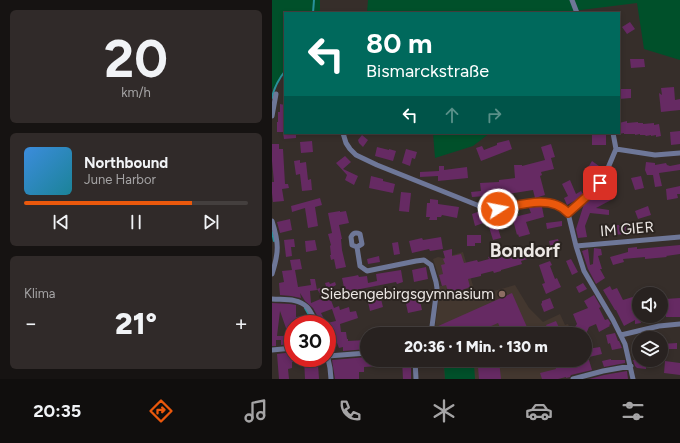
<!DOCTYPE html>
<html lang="de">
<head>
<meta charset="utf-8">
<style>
	:root { --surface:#282220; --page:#302a29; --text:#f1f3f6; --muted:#a5a4a5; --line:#443f3e; --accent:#ea580c }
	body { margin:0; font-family:Figtree,sans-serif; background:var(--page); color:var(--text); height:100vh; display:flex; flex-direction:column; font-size:15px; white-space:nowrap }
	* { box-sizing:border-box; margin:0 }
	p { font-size:13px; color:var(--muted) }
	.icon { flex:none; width:22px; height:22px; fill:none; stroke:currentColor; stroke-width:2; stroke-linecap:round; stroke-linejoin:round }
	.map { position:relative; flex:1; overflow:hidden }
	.panel { display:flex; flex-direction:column; gap:10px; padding:10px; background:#161312; width:272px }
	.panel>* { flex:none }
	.top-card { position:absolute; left:12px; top:12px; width:336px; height:122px; border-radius:0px; box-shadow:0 2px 6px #0003,0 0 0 1px var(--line); background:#00695c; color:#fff; overflow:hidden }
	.controls { position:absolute; left:360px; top:287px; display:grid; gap:8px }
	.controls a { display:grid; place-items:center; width:36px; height:36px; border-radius:50%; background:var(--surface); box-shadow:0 2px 6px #0003,0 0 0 1px var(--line); font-size:20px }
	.speed { position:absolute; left:12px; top:315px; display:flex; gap:8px; font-size:20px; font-weight:700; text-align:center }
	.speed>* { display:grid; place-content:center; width:52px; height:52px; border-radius:50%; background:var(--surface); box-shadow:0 2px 6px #0003,0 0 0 1px var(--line); line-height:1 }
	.speed .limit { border:6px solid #d22; background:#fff; color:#111 }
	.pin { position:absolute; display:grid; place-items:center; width:34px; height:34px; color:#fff; margin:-17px; border-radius:8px; box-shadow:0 2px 6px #0006 }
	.me { position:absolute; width:44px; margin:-22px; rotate:79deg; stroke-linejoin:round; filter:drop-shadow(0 0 3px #0008) }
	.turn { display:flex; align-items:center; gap:14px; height:84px; padding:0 16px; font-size:18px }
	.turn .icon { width:52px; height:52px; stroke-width:2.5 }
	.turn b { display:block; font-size:28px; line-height:34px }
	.lanes { display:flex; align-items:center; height:38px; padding:0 16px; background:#0003; justify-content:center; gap:20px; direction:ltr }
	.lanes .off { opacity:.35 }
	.big { font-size:30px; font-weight:800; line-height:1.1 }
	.panel .widget { flex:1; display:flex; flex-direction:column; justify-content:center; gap:6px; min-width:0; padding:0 14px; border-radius:6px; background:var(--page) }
	.panel .dial { align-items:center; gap:0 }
	.dial b { font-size:52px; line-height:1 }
	.song { display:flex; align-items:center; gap:12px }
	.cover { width:48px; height:48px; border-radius:6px; background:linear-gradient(135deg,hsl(210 70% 55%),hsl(190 70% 35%)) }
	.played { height:4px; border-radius:2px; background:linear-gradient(90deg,var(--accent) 75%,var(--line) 75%) }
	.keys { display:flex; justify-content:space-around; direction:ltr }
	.heat { display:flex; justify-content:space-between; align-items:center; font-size:22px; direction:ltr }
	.trip { position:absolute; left:88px; top:327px; width:232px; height:40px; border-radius:20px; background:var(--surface); box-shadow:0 2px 6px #0003,0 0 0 1px var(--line); font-weight:800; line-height:40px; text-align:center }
	.tab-bar { display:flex; height:64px; justify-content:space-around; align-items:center; background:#100e0d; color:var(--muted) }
	.tab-bar .icon { width:28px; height:28px }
	.tab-bar .selected { color:var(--accent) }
	.tab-bar b { font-size:18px; color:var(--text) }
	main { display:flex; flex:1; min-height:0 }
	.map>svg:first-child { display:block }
	.built { fill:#43372f }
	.green { fill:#00502a }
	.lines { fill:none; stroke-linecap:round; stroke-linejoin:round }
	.stream { stroke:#28929b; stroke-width:2 }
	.building { fill:#662a63; fill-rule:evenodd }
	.minor { stroke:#6e7798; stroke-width:5 }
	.route-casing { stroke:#983908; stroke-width:10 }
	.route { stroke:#ea580c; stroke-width:7 }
	.education-dot { fill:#8d6e63; stroke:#2b2420; stroke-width:1.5 }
	.labels { text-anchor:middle; stroke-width:4; stroke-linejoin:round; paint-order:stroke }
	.street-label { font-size:15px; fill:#ede8e5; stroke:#2b2420 }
	.poi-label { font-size:15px; fill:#ede8e5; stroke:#2b2420; text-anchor:end }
	.district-label { font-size:19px; font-weight:bold; fill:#ede8e5; stroke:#2b2420 }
</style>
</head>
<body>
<main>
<section class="panel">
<div class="widget dial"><b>20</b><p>km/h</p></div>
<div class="widget">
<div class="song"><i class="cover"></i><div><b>Northbound</b><p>June Harbor</p></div></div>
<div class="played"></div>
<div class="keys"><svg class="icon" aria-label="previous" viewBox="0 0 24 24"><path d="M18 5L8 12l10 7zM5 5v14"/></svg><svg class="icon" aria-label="pause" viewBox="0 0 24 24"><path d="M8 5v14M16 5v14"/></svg><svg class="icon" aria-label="next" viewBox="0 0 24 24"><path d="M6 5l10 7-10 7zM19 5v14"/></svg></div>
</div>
<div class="widget"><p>Klima</p>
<div class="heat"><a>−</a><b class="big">21°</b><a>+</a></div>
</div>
</section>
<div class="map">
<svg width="408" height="379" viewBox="0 0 408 379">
	<rect width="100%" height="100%" fill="#362e2a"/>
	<!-- built -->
	<path class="built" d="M191 252 204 296 243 285 257 308 271 322 288 314 293 325 296 324 300 334H163V327L165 312 168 286H170L161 259 166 257 171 258Z
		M157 360H288L293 377 286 379H173L171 361 159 366Z"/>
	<!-- green -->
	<path class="green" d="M0 0H48V13H13V72L0 90Z
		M96 0H408V60L372 49 365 3 301 11 297 13H95Z
		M161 133H218L201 146 163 158Z
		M202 364 203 379H173L172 366Z"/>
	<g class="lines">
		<!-- stream -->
		<path class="stream" d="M41 13 42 0
			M0 98C2 87 6 80 13 71
			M0 232 2 241
			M33 308 42 324"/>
	</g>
	<!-- building -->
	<path class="building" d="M358 22 363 29 355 34 350 27Z
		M358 59H372L373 67 359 68Z
		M402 87 403 100 408 99V110L389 112 387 93 390 95 389 88Z
		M347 89H359V98L347 99Z
		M8 104 13 105V132H5V122H6V112H8Z
		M355 121V123L366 122V123H371V124L382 123V125L387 124 389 136 384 137V135L379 136V135L374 136 373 135H368V134L363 135V134H352V133L347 134V123Z
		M408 131V144L399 145 398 132Z
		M11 133H24V138L12 139Z
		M90 135 96 140 91 147 87 143 86 140Z
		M320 135H334V145H320Z
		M237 140 240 149 209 161 204 148 210 146 212 150 225 145V143Z
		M40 141 41 152 29 153 28 142Z
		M0 144H7V149H11L13 184H16L17 188 10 189 12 201 1 202 0 193V182H2L0 161Z
		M279 144 283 157 279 158 282 169 269 172 270 175 268 176 273 195 263 198 261 190 230 195 200 197 199 192 209 191 208 183 227 182V180L243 178 242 165H250V166L273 160 269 147Z
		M105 147 117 150V149L124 151 121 161 103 156Z
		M134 149 145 152 143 159 140 158 138 166 130 163Z
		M73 156 79 162 71 169 86 176 82 185 73 180 75 175 64 163Z
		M28 160V163L34 162 36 180 39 179 40 190 30 191 28 174 24 175 22 161Z
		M320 161 327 166 323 172 328 175 325 179 322 177 324 181 322 184 315 179 316 177 312 174Z
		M374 162 383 163V165L394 163 395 165 398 166 408 164V170L387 173 390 186 383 187 381 175H375L373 170Z
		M167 166H172V170L195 167 196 178 166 181V176L148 177V172L167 171Z
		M338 173 345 177 339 187 332 183Z
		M99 176 111 179V181L123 184 121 193 97 188Z
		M369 176 372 188 363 190 359 178Z
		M298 180 304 194 309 191 311 194 304 200 295 205 292 198 296 196 290 184Z
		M408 186V194H405L406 198 395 200 394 189Z
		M129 192 139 193 137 212 127 211Z
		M336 193 339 200 324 208 337 210V215L318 213 313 226 315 237 306 238 304 229 312 204 322 195 324 198Z
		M48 198 50 205 43 207 46 226 36 228 33 208 20 212 19 206Z
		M158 199 166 200V204L187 207 185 218 170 215 169 217H165V220H157L158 217H154L155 203H158Z
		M376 206 379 215 366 219 363 211Z
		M264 207H270L272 217 254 222 258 234 247 237 246 234 245 235 241 220H243L242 217 259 213 257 208Z
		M68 211V212L74 211 77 223 67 225 70 239H69L70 250 74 267 64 269 62 259 59 260 58 255H59L58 246 59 245 56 234 60 233 56 213Z
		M208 211 209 215H212L214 222 203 226 200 214Z
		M223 213H231L234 220 226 223Z
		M18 219 20 230 8 233 5 222Z
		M290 221V226L275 229 274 223Z
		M225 225 229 238 221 240 217 227Z
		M341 225H347V226L362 225V233L342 235 341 234 332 235 331 227H341Z
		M195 235H209V243H203V246H195Z
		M169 237 171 249 158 251 157 249 140 253 137 241 150 238 151 240Z
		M22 239 23 247H19L20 256 14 257 12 240Z
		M286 239 289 248 279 250 277 241Z
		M43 240 45 250 34 252 33 241Z
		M126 242 128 254 122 255 120 243Z
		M408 245V254L394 256 395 257 373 259V257L351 259 352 262 341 265 338 257 356 252V248L365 247V249Z
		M258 246 262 257 249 261 250 264 229 270V271L222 273 221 271 209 274V276L196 279 198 287 190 290 191 294 178 298 174 285 170 286 167 275 171 274 169 265 173 264 171 259 173 258 171 251 180 249V256L189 254 192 263 205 260 206 262 217 259 216 257 225 255 226 258 248 252V249Z
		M322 248 329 249 330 255 326 256 330 269H328L333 278 324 284 316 269 310 251 316 249 318 265 321 264Z
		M107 256 108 262 96 264 95 259Z
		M28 259 30 269 23 270 26 287 39 285 38 279H43L45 290 38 291 39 303 51 298 45 289 54 286 53 283 57 282 58 284 63 282 64 285 55 290 62 308 67 306 68 310 77 307 78 312 84 311 86 318 68 324 69 332H74L75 339H76V341L94 340 95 349 71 351V347L67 348 65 343H63V341L55 343V323L64 321 60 309 49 313 53 321 49 323 41 308 33 301 28 293 29 298 19 296 8 295 7 283 12 282 10 271 20 270 18 260Z
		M299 259 306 272 300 275 294 261Z
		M278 261 280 265 278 266 283 279 285 278 289 287 274 294 270 284 273 283 267 265Z
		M154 267 156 279 142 282 140 270Z
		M129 270 131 282 125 284 124 282 73 292 70 278 82 276 86 275 87 277 95 276 96 283 105 281 104 274Z
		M311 283 315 289 307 293 304 287Z
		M338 286 340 290 345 288 351 300 367 295V316L369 323 363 324V320L352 326 344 310H343L331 290Z
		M240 293 258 334H231L226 323 201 334H166L164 329V327Z
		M322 295 329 307 327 308 333 320 336 319 339 324 337 325 338 326 327 332 324 324 317 327 314 334H305L302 332 303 331 301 330 305 324 301 314 316 308 312 301Z
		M143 297 144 302 148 301 150 310 136 313 133 299Z
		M278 298 282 308 272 312 269 304 270 303V301Z
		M408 298V317H394L393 299Z
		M109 299 111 307 98 311 96 302Z
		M0 303 18 304 24 305V317L32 316V318H35L37 324H21V344L9 345V340H4V346H0ZM8 311 15 331V336H5Z
		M284 321 290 334H264L276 329 274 325Z
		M107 328 110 334H93Z
		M343 333 346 341H347L350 348 340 350 338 343 336 344 334 335Z
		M405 343V349H390V344Z
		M328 347 330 354 317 357 315 349Z
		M21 352V362H20V368L16 369 17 379H7L5 354Z
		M95 357V360H113V366L106 367V366L92 367V372H87V379H63L60 360Z
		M32 358H44L45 360 52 358 53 363 46 364 47 379H33Z
		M339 359V360H353V363L332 367 330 361Z
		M130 360H139V379H131Z
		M227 360 229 379H207L206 367 218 365 217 361Z
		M308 360H317L320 370 299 375 298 377 294 378V377L286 379H270L268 373 284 369 282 362 288 361 289 366 297 365V366L309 363Z
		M361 360H374V369L365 368 363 366Z
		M393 361 408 363V375L392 373Z
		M355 371 356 379H317L332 375Z"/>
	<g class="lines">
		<!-- minor -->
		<path class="minor" d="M300 0 305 13
			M0 116 4 94
			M71 133 74 143 78 149 84 155 105 165 205 205C212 207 219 210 227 209 248 208 264 197 286 206 290 208 293 209 296 213
			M341 133 344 149
			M344 149 383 155 408 153
			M296 213 304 246 312 271 341 320 353 344 361 379
			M296 213 322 190 333 175 344 149
			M0 221C7 243 7 252 0 274
			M304 246 408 237
			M85 247 90 244 88 234C84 232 81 233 79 237L80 245 85 247 88 266 95 271 144 261 152 260 159 265 164 282 165 288 159 334
			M0 299C12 300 26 298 35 307 39 311 42 319 45 324
			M349 335 387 326 408 324
			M0 350 21 348
			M55 354 58 368 59 379
			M56 356 95 353
			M143 360 144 379
			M301 379 331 371 359 366"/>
	</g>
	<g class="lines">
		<!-- route casing -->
		<g class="route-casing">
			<path id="route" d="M226 209C247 205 280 194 296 213L322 190 328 183"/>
		</g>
		<!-- route -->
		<use href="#route" class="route"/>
	</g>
	<!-- markers -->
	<circle class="education-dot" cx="230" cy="294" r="4"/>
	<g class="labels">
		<!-- street labels -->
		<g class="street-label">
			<text transform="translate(355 229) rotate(-5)" y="5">IM GIER</text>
		</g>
		<!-- poi labels -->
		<g class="poi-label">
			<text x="222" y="299">Siebengebirgsgymnasium</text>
		</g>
		<!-- district labels -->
		<g class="district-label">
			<text x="253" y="257">Bondorf</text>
		</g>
	</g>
</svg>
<div class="controls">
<a><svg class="icon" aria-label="sound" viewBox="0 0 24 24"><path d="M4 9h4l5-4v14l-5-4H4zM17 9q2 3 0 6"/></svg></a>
<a><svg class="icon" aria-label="layers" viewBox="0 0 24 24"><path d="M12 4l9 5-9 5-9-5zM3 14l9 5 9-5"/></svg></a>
</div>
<div class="speed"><div class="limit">30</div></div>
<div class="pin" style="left:328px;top:183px;background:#d93025"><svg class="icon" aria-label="arrive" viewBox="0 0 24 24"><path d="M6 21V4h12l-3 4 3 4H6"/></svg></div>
<svg class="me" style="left:226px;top:209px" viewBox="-20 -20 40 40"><circle r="17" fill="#ea580c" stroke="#fff" stroke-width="3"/><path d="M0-11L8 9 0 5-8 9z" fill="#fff"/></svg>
<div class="trip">20:36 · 1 Min. · 130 m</div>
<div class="top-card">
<div class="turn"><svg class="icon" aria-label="left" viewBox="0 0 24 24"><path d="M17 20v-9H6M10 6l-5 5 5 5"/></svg><div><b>80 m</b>Bismarckstraße</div></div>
<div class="lanes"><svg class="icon" aria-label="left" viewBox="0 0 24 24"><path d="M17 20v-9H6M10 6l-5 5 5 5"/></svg><svg class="icon off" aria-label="ahead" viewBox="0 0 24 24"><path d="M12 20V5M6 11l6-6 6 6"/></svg><svg class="icon off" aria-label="right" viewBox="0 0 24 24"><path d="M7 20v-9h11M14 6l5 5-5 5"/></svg></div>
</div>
</div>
</main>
<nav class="tab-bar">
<b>20:35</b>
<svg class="icon selected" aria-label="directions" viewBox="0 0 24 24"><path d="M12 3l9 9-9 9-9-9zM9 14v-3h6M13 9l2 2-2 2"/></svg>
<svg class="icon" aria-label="music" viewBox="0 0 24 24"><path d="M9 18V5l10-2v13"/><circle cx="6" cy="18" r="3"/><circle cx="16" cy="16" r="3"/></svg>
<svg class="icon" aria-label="phone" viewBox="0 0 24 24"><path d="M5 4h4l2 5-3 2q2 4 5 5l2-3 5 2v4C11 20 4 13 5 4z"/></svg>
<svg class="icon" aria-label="climate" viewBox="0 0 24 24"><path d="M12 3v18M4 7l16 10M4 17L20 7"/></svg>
<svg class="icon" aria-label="car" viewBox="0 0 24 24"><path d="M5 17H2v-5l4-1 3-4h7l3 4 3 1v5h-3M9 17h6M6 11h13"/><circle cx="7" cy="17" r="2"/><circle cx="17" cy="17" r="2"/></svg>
<svg class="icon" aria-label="filters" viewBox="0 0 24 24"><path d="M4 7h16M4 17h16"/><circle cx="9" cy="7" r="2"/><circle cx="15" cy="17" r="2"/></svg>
</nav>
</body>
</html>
